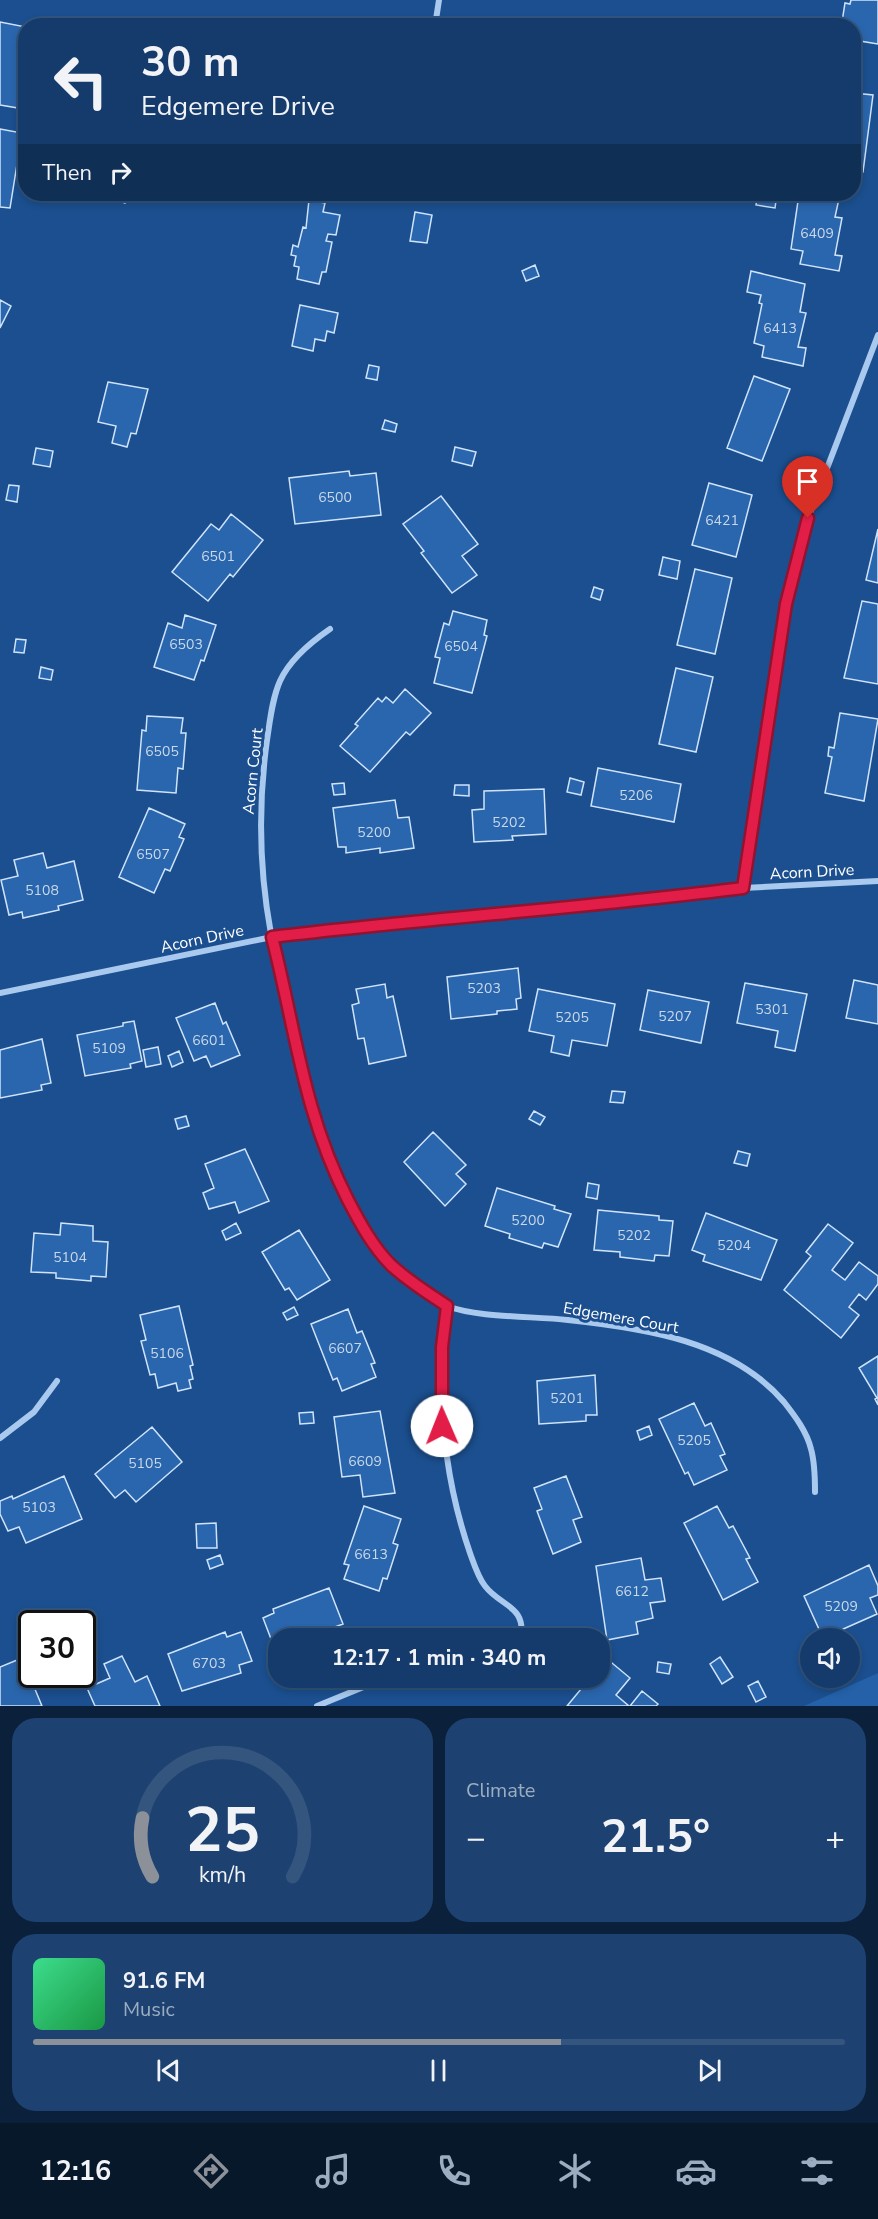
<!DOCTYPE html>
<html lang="en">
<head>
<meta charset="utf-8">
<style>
	:root { --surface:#143b6b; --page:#1d4271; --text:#f1f3f6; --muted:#9dadc1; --line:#33557e; --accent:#8c9099 }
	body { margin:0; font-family:"Nunito Sans",sans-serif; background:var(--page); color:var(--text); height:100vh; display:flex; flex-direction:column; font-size:22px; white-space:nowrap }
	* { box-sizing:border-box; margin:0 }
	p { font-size:20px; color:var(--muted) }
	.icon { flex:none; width:33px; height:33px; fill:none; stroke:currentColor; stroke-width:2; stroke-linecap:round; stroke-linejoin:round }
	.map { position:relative; height:1706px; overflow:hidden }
	.drawer { display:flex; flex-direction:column; gap:12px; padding:12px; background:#0b203b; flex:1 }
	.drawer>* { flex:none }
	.top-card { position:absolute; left:18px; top:18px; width:843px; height:183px; border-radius:24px; box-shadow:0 3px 9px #0003,0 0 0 2px var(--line); background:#143b6b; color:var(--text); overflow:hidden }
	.controls { position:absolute; left:800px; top:1628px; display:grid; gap:12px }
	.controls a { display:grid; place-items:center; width:60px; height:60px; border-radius:50%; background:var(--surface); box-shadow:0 3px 9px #0003,0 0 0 2px var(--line); font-size:30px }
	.speed { position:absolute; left:18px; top:1610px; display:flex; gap:12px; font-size:30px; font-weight:700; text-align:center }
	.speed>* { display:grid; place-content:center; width:78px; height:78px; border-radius:50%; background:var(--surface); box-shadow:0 3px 9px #0003,0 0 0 2px var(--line); line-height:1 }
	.speed .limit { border:3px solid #111; border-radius:9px; background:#fff; color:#111 }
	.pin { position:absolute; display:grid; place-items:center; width:51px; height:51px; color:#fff; margin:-62px -26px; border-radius:50% 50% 50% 0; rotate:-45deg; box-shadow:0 0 6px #0007 }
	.pin .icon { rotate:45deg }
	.me { position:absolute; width:66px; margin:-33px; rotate:359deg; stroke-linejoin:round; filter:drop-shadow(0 0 4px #0008) }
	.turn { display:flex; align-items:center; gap:21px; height:126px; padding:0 24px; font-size:27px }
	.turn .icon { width:78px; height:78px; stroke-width:2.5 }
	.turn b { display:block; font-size:42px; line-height:51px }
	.then { display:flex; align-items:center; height:57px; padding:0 24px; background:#0003; gap:12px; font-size:22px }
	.big { font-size:45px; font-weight:700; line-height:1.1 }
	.drawer .card { flex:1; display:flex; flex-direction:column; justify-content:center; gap:9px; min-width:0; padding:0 21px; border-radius:24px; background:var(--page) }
	.drawer .dial { align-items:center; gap:0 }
	.dial svg { height:156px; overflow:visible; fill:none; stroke:var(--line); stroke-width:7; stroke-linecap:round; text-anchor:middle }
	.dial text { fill:var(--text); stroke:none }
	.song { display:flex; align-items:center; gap:18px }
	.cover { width:72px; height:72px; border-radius:9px; background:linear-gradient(135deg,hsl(150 70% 55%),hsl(140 70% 35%)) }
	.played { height:6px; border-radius:3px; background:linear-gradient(90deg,var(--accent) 65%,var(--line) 65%) }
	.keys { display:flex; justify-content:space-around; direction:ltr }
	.heat { display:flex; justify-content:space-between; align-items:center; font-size:33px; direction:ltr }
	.drawer .tiles { flex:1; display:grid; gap:12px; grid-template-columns:1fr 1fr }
	.card:last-child { grid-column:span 2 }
	.trip { position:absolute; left:268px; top:1628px; width:342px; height:60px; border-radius:24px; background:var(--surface); box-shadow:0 3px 9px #0003,0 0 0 2px var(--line); font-weight:700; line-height:60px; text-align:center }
	.tabs { display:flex; height:96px; justify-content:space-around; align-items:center; background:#08182b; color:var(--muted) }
	.tabs .icon { width:42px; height:42px }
	.tabs .active { color:var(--accent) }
	.tabs b { font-size:27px; color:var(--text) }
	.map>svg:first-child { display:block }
	.green { fill:#2461a8 }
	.building { fill:#2a66ad; stroke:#cfe3fa; stroke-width:1.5 }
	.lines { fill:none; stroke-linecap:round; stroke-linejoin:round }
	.minor { stroke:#a9c9ee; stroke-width:6 }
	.route-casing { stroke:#92132f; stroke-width:15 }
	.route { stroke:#e11d48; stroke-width:10 }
	.labels { text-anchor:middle; stroke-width:6; stroke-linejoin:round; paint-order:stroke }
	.number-label { font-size:14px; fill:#cad9ea }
	.street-label { font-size:16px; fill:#fff; stroke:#1b4f8f }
</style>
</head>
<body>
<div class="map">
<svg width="878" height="1706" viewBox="0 0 878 1706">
	<rect width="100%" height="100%" fill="#1b4f8f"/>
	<!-- green -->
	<path class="green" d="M878 1673V1706H804Z"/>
	<!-- building -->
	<path class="building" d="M851 0H878V44L854 40V26H847V22H842L845 3 850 4Z
		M474 18 509 24V26H472Z
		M0 22 26 27 24 109 0 105Z
		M854 93 873 95 863 172 854 171Z
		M0 129 22 133 10 208 0 207Z
		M115 194H128L125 203 113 199Z
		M758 194H777L775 208 756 205Z
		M784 194H840L835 217 842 218 835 255 842 256 839 271 800 264 803 251 791 249 798 201 783 198Z
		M309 200 325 203 323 212 340 215 336 235 328 234 326 241 332 242 326 272H322L319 284 297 279 299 267 294 266 296 256 291 255 293 245 298 247 303 227 306 228Z
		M415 212 432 215 427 243 410 241Z
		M535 265 539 276 526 281 522 271Z
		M751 271 805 284 800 312 806 313 798 347 806 348 803 366 762 357 764 346 754 343 762 304 759 303 761 295 747 292Z
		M0 300 11 306 0 328Z
		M300 305 338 313 334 333 327 331 325 341 315 339 313 351 292 346Z
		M369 365 379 367 377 380 366 378Z
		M754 376 790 389 762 461 727 448Z
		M108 382 148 389 136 434 131 433 127 447 112 443 116 426 98 422Z
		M385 420 397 424 395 432 382 429Z
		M455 447 476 452 472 466 452 461Z
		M36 448 53 451 50 467 33 464Z
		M349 471 350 476 376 473 381 515 295 524 289 478Z
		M709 483 752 495 736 557 692 545Z
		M9 485 19 486 17 502 6 500Z
		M441 496 478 544 462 556 477 575 452 593 421 553 424 551 403 524Z
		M231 514 263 540 233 577 230 574 208 601 172 572 211 524 219 530Z
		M878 529V583L866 580Z
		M663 557 680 561 677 579 659 575Z
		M695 569 732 578 715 654 677 645Z
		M594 587 603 590 600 600 591 597Z
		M862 601 878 604V684L844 678Z
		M453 611 487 620 484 635 487 636 472 693 434 683 440 658 435 657 444 623 449 625Z
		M185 615 216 625 204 661 201 660 194 680 154 667 168 623 182 628Z
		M16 639 26 640 24 653 14 652Z
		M41 667 53 670 51 680 39 678Z
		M676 668 713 677 696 752 659 744Z
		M405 689 431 713 410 735 406 732 370 772 340 746 358 726 355 724 378 698 382 702 386 697 393 703Z
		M840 713 878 719 864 801 825 793 832 757 828 756 829 747 834 748Z
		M147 716 183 718 181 733H186L183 769 178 768 176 793 137 790 142 730 146 731Z
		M598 768 681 784 674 822 591 806Z
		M570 778 584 782 581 795 567 792Z
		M344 783 345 794 334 795 332 784Z
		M455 785H469V796L454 795Z
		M544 789 546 834 512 836 513 840 474 842 472 810 484 809V791Z
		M395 800 398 818 409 817 414 848 380 853V848L346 853V847H338L333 808Z
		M149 808 185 824 179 837 184 839 170 871 165 869 154 893 119 877Z
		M43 853 47 868 74 861 83 900 58 906 59 910 23 918 22 912 9 915 1 880 18 876 14 860Z
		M518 968 521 998 516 999 517 1009 497 1011V1014L451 1019 447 977Z
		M854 980 878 985V1024L846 1018Z
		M745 983 807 994 795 1051 775 1047 778 1031 737 1023Z
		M385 984 387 998 393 996 406 1056 369 1064 364 1038 358 1039 352 1005 359 1003 356 989Z
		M538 989 615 1004 607 1046 572 1040 569 1056 551 1052 554 1036 529 1031Z
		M648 990 709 1002 701 1043 640 1030Z
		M215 1003 223 1024 226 1022 240 1055 211 1067 206 1056 194 1061 176 1018Z
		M134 1021 142 1061 130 1064 131 1068 85 1076 77 1035 123 1026V1023Z
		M42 1039 51 1083 41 1085 42 1090 0 1098V1050Z
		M158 1047 161 1064 146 1067 143 1050Z
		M179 1051 183 1062 172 1067 168 1056Z
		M612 1091 625 1092 623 1103 610 1102Z
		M534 1111 545 1117 540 1125 529 1119Z
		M186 1116 189 1126 178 1129 175 1119Z
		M433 1132 466 1165 456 1174 466 1184 445 1206 404 1162Z
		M245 1149 269 1201 239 1213 235 1202 209 1209 203 1193 214 1188 205 1164Z
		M738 1151 750 1154 747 1166 734 1163Z
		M588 1183 599 1185 597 1199 586 1197Z
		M497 1188 555 1206 554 1209 571 1214 558 1247 544 1243 542 1248 509 1238 510 1234 485 1226Z
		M598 1210 659 1216V1220L673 1221 669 1256 655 1255 654 1261 620 1257V1252L594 1250Z
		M706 1213 777 1240 761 1280 703 1261 705 1255 692 1250Z
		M61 1223 93 1226V1241L108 1242 106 1277 91 1276V1281L56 1278V1273L31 1272 34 1233 60 1235Z
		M236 1223 241 1233 226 1240 222 1231Z
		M828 1224 853 1243 832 1270 845 1280 859 1262 878 1276V1284L866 1300 859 1294 849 1307 859 1315 841 1338 784 1290 811 1256 806 1252Z
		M299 1230 330 1280 297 1300 289 1288 285 1290 262 1252Z
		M179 1306 193 1365 190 1366 193 1379 189 1380 191 1388 178 1391 176 1383 158 1388 155 1374 150 1375 141 1341 146 1340 140 1315Z
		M294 1307 298 1315 287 1320 283 1313Z
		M348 1309 357 1333 362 1331 375 1363 371 1364 376 1377 342 1391 337 1378 333 1380 311 1324Z
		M878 1356V1405L875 1399 877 1398 859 1368Z
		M595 1375 597 1415H586V1421L539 1424 537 1381Z
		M694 1403 705 1426 711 1423 725 1454 720 1456 727 1470 694 1485 688 1472 685 1474 659 1419Z
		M380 1411 395 1493 363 1497 360 1475 342 1477 334 1417Z
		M313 1412 314 1423 300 1424 299 1413Z
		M649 1426 652 1435 640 1440 637 1431Z
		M152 1427 182 1462 136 1502 125 1490 115 1498 95 1474Z
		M64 1476 82 1519 26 1543 19 1527 8 1531 0 1514V1501L12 1496 13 1499Z
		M566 1476 582 1517 573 1520 581 1542 553 1554 537 1511 542 1509 534 1488Z
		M364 1506 401 1519 393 1543 398 1545 387 1579 383 1578 379 1591 344 1579 349 1565 344 1564Z
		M717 1506 729 1528 733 1526 750 1558 746 1559 758 1582 723 1600 684 1523Z
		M216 1523 217 1548H197L196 1524Z
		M220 1555 223 1564 210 1569 207 1560Z
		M641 1558 645 1580 661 1578 665 1601 650 1603 653 1618 636 1622 638 1634 607 1640 596 1566Z
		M869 1565 878 1586V1595L870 1598 877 1614 823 1638 804 1596Z
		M329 1588 343 1624 321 1632 322 1638H279V1651L276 1652 263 1618 274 1613 273 1609Z
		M225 1632 227 1637 241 1632 252 1661 239 1665 241 1673 182 1691 168 1654Z
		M122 1656 135 1682 147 1676 160 1706H95L87 1688 110 1678 104 1664Z
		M720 1657 733 1677 722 1684 710 1664Z
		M22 1658 42 1706H0V1667Z
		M606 1658 630 1678 616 1695 629 1706H567L591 1677H600V1666Z
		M658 1662 671 1664 669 1674 657 1672Z
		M758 1681 766 1697 756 1702 748 1686Z
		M642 1691 658 1704 656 1706H630Z"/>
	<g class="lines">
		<!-- minor -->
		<path class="minor" d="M435 26 439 0
			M330 629C311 642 290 659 280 681 272 699 270 721 267 740 258 805 259 869 271 934 275 954 282 973 286 993 306 1094 328 1220 417 1286 425 1293 437 1302 447 1306 478 1318 533 1316 568 1320 644 1328 732 1341 784 1402 795 1416 807 1432 811 1449 815 1463 815 1478 815 1492
			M743 888 786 604 798 550 808 518 878 335
			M0 993 272 937 598 902 657 899 743 888 878 881
			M447 1306C436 1390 442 1472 470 1553 474 1564 478 1577 485 1586 501 1607 526 1605 521 1638
			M0 1438 34 1412 57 1381
			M317 1706 388 1677"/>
	</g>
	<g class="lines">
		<!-- route casing -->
		<g class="route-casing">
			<path id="route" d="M442 1426V1347L447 1306C428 1293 408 1281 391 1265 373 1247 360 1223 348 1200 303 1112 296 1031 272 937 429 918 586 908 743 888L786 604 808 518"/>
		</g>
		<!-- route -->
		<use href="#route" class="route"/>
	</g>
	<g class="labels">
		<!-- number labels -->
		<g class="number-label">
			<text x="817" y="238">6409</text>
			<text x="780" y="333">6413</text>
			<text x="335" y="502">6500</text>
			<text x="722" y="525">6421</text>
			<text x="218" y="561">6501</text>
			<text x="186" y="649">6503</text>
			<text x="461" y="651">6504</text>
			<text x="162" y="756">6505</text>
			<text x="636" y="800">5206</text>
			<text x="509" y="827">5202</text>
			<text x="374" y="837">5200</text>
			<text x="153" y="859">6507</text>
			<text x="42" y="895">5108</text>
			<text x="484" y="993">5203</text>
			<text x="772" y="1014">5301</text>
			<text x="675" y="1021">5207</text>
			<text x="572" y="1022">5205</text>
			<text x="209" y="1045">6601</text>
			<text x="109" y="1053">5109</text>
			<text x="528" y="1225">5200</text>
			<text x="634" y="1240">5202</text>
			<text x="734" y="1250">5204</text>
			<text x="70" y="1262">5104</text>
			<text x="345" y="1353">6607</text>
			<text x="167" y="1358">5106</text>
			<text x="567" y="1403">5201</text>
			<text x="694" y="1445">5205</text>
			<text x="365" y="1466">6609</text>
			<text x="145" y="1468">5105</text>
			<text x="39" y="1512">5103</text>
			<text x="371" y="1559">6613</text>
			<text x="632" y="1596">6612</text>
			<text x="841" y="1611">5209</text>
			<text x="209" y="1668">6703</text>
		</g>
		<!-- street labels -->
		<g class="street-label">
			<text transform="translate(252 771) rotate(-84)" y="6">Acorn Court</text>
			<text transform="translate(812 871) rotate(-3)" y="6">Acorn Drive</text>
			<text transform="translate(202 938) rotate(-12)" y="6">Acorn Drive</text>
			<text transform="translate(621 1317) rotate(10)" y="6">Edgemere Court</text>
		</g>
	</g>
</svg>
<div class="controls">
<a><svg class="icon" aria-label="sound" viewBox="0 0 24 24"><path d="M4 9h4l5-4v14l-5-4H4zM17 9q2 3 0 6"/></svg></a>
</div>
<div class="speed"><div class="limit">30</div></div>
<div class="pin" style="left:808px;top:518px;background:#d93025"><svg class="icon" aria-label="arrive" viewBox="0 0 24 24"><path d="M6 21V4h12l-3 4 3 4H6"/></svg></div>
<svg class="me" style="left:442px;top:1426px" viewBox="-20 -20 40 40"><circle r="19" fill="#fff"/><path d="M0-13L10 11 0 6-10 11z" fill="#e11d48"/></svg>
<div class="trip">12:17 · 1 min · 340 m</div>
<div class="top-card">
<div class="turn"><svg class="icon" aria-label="left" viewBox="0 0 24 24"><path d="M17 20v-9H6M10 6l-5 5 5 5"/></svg><div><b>30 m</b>Edgemere Drive</div></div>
<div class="then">Then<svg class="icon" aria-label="right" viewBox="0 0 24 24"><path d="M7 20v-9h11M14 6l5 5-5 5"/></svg></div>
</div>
</div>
<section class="drawer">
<div class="tiles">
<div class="card dial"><svg viewBox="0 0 100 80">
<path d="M14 69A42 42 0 1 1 86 69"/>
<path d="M14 69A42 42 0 0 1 9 39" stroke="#8c9099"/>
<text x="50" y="56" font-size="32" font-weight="700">25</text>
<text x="50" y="72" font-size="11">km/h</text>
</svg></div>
<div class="card"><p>Climate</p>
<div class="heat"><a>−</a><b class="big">21.5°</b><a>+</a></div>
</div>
<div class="card">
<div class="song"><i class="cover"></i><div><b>91.6 FM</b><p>Music</p></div></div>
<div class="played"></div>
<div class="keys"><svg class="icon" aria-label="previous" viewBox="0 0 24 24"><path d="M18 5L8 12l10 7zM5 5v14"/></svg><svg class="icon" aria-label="pause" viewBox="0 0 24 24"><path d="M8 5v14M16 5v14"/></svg><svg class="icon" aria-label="next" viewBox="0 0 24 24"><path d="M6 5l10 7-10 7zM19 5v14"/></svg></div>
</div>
</div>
</section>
<nav class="tabs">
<b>12:16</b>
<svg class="icon active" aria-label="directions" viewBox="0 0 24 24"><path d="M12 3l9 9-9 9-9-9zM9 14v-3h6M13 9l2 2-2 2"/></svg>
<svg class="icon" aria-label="music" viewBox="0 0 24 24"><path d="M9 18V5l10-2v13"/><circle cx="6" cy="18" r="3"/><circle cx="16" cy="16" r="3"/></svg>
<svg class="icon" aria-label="phone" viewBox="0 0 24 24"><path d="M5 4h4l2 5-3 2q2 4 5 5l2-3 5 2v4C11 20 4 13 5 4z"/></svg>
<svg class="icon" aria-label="climate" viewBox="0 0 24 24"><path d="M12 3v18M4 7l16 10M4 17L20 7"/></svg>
<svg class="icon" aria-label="car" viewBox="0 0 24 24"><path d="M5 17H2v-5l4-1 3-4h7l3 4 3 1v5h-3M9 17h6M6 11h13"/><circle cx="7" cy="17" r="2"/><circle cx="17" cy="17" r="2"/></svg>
<svg class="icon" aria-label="filters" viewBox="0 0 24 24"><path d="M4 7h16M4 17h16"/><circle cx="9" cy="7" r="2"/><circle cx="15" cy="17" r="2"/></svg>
</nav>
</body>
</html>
